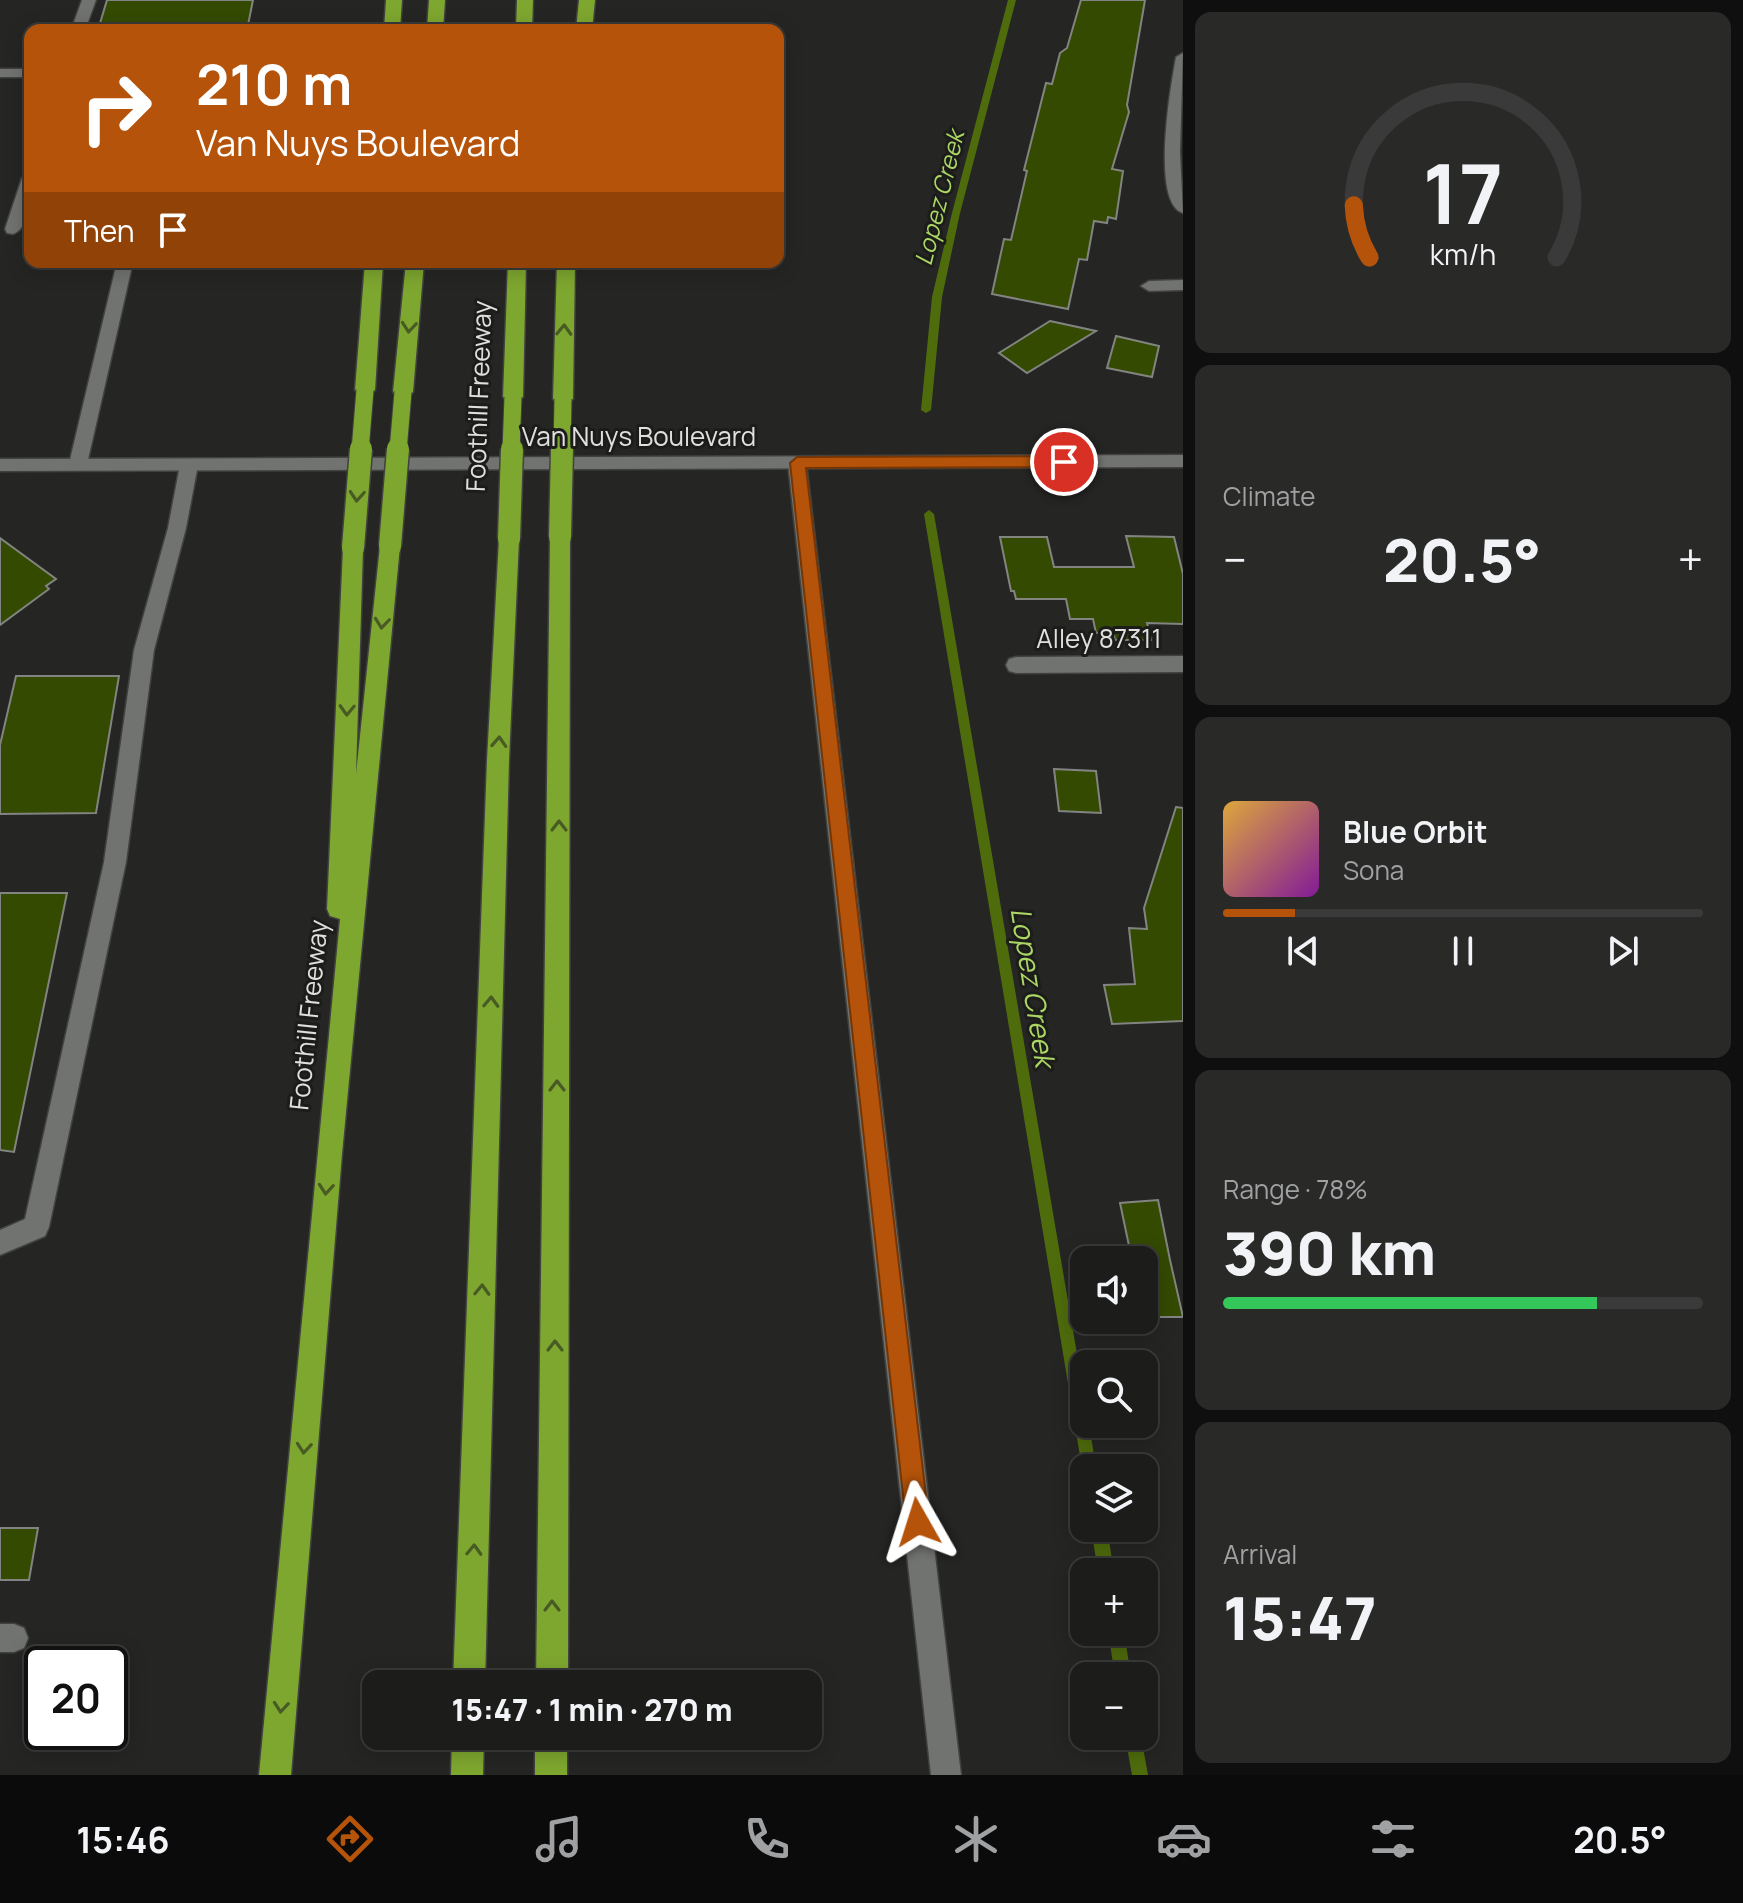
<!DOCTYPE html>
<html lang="en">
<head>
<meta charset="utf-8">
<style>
	:root { --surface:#1c1c1b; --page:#292928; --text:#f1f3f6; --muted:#a0a1a3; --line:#3a3a3a; --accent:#b45309 }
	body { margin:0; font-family:Manrope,sans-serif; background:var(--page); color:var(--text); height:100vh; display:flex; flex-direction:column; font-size:30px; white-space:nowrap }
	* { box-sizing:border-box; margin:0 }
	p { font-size:26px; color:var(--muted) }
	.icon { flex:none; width:44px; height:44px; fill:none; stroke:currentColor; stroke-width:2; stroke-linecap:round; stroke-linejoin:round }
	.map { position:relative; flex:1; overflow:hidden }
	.details { display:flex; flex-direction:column; gap:12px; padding:12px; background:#0f0f0f; width:560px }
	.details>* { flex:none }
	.top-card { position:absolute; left:24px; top:24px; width:760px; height:244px; border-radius:16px; box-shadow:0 4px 20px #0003,0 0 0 2px var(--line); background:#b45309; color:#fff; overflow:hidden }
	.controls { position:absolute; left:1070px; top:1246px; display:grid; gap:16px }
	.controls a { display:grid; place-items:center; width:88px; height:88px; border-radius:16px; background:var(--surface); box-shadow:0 4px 20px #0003,0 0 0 2px var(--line); font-size:40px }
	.speed { position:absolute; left:24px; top:1646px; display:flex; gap:16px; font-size:40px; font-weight:700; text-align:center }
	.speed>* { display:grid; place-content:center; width:104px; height:104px; border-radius:50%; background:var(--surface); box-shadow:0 4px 20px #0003,0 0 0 2px var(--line); line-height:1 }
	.speed .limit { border:4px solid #111; border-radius:12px; background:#fff; color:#111 }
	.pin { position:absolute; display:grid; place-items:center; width:68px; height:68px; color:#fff; margin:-34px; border:4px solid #fff; border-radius:50%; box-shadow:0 2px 8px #0007 }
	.me { position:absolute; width:88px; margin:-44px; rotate:354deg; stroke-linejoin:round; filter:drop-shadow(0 0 6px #0008) }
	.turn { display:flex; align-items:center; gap:28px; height:168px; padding:0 40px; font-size:36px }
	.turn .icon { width:104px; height:104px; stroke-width:2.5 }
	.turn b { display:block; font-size:56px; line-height:68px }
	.then { display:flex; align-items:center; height:76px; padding:0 40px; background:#0003; gap:16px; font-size:30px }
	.big { font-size:60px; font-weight:800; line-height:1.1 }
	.details .tile { flex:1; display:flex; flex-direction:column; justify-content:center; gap:12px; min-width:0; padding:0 28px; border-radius:16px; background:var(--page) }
	.details .dial { align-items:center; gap:0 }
	.dial svg { height:208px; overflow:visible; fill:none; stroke:var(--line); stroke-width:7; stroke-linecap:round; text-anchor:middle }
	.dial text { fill:var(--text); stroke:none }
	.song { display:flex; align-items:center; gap:24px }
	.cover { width:96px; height:96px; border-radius:12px; background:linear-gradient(135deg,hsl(40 70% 55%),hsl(290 70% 35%)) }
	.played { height:8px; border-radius:4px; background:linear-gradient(90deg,var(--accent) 15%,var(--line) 15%) }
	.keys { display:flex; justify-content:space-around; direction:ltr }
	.heat { display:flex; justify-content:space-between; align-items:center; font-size:44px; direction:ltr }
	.charge { height:12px; border-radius:6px; background:linear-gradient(90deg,#34c759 78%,var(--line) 0) }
	.trip { position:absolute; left:362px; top:1670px; width:460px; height:80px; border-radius:16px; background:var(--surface); box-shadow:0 4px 20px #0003,0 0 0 2px var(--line); font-weight:800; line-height:80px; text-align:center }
	.menu { display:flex; height:128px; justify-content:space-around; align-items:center; background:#0b0b0b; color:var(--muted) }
	.menu .icon { width:56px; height:56px }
	.menu .selected { color:var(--accent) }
	.menu b { font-size:36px; color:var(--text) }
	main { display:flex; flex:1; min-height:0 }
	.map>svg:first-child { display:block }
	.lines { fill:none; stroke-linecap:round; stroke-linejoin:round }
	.stream { fill:#4f6c0c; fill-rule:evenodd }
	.building { fill:#344a00; stroke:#828481; stroke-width:2 }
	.service-casing { stroke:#41413f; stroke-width:3 }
	.minor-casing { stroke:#41413f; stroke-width:3 }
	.tertiary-casing { stroke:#41413f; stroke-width:3 }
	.motorway-casing { stroke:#41413f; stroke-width:3 }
	.service { fill:#717370; fill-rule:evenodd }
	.minor { fill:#717370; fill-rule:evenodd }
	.tertiary { fill:#717370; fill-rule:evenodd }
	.motorway { fill:#7ea72f; fill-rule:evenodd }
	.motorway-bridge-far1-casing { stroke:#41413f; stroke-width:19; stroke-linecap:butt }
	.motorway-bridge-casing { stroke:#41413f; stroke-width:25; stroke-linecap:butt }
	.motorway-bridge-far1 { stroke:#7ea72f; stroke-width:17 }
	.motorway-bridge { stroke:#7ea72f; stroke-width:22 }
	.oneway { stroke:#485b24 }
	.route { fill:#b45309; stroke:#753606; stroke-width:2 }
	.labels { text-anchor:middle; stroke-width:6; stroke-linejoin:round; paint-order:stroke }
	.far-water-label { font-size:24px; font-style:italic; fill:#acd764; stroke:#1c1d1b }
	.street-label { font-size:26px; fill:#e0e1df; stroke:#1c1d1b }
	.water-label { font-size:28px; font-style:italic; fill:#acd764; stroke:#1c1d1b }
</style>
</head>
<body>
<main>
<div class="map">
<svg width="1183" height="1775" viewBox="0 0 1183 1775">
	<rect width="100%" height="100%" fill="#252624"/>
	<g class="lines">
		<!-- stream -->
		<path class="stream" d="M1008 0H1016L960 213 942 297 931 410 926 413 921 410 932 297 952 213Z
			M929 510 934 514 1084 1395V1424H1089L1096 1468H1084V1473L1082 1468 924 514Z
			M1091 1528H1107L1114 1572H1098Z
			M1108 1632H1124L1131 1676H1115Z
			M1125 1736H1141L1148 1775H1132Z"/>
	</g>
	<!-- building -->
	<path class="building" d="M107 0H253L247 30H98Z
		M1081 0H1145L1127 105 1129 112 1112 169 1123 171 1116 219 1108 217 1107 223 1094 221 1087 260 1079 259 1068 309 992 294 1004 239 1011 240 1027 171 1024 170 1046 83 1052 84 1060 53 1067 48Z
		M1050 321 1096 331 1027 373 999 353Z
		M1116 336 1159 346 1152 377 1107 368Z
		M1126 536 1174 537 1183 574V624L1147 623 1151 640H1115L1113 632 1096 633 1093 619H1070L1066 599H1016L1014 591H1011L1000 537H1047L1054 567H1134Z
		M0 538 56 579 46 586 49 589 0 625Z
		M16 676H119L96 813 0 814V745Z
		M1054 769 1096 771 1101 813 1059 811Z
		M1176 807 1183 808V1021L1112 1024 1104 985 1135 984 1129 928 1147 929 1144 908Z
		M0 893H67L14 1152 0 1150Z
		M1158 1200 1170 1260 1183 1317H1144V1260H1132L1120 1203Z
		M0 1528H38L29 1580H0Z"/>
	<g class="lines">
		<!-- service casing -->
		<g class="service-casing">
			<path id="service" d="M82 0H96L85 30H71Z
				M0 69H30V77H0Z
				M30 173C30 190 32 227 13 234L7 233 5 229 22 178Z
				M117 262H133L87 464 78 470 69 464Z
				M797 457 806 463 961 1775H931L788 463Z
				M189 459 198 465 186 528 154 650 126 862 49 1227 45 1236 0 1255V1230L25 1219 104 862 134 650 168 528 180 465Z
				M1183 656V672L1016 673 1009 671 1006 665 1009 659 1016 657Z"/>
		</g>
		<!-- minor casing -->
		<g class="minor-casing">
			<path id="minor" d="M1183 53 1180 152 1183 213C1150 203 1171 84 1176 57Z
				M1183 280V290L1149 291 1141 286 1149 281Z
				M0 1624H14L24 1628 28 1638 24 1648 14 1652H0Z"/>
		</g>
		<!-- tertiary casing -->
		<g class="tertiary-casing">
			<path id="tertiary" d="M1183 455V467L0 471V459Z"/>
		</g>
		<!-- motorway casing -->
		<g class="motorway-casing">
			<path id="motorway" d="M386 0H402L400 30H384Z
				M429 0H445L443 30H427Z
				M517 0H533L532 30H516Z
				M579 0H595L592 30H576Z
				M365 262H383L375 390 365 397 355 390Z
				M406 262H424L413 392 403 399 393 392Z
				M508 262H526L523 397 513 404 503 397Z
				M557 262H575L573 399 563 406 553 399Z
				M560 529 567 532 570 537 568 1684H536L550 537 553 532Z
				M509 531 516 534 519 539 509 760 485 1684H453L487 760 499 539 502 534Z
				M390 538 397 541 400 546 342 1154 291 1775H259L340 919 330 916 327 909 343 548 346 543H360L363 548 356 774 380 546 383 541Z
				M452 1736H484L483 1775H451Z
				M535 1736H567V1775H535Z"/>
		</g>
		<!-- service -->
		<use href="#service" class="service"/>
		<!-- minor -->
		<use href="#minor" class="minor"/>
		<!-- tertiary -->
		<use href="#tertiary" class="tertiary"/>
		<!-- motorway -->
		<use href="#motorway" class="motorway"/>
		<!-- motorway-bridge-far1 casing -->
		<g class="motorway-bridge-far1-casing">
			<path id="motorway-bridge-far1" d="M360 451 365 390
				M398 451 403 392
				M511 451 513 397
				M562 451 563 399"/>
		</g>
		<!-- motorway-bridge casing -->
		<g class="motorway-bridge-casing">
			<path id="motorway-bridge" d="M560 537 562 449
				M509 539 512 449
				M390 546 398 449
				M353 548 361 449"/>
		</g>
		<!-- motorway-bridge-far1 -->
		<use href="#motorway-bridge-far1" class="motorway-bridge-far1"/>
		<!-- motorway-bridge -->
		<use href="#motorway-bridge" class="motorway-bridge"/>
	</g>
	<!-- one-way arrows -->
	<defs><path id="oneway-chevron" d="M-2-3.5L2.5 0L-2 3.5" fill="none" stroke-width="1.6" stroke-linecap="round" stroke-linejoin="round" transform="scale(2)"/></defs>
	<g class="oneway">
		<use href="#oneway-chevron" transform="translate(409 327) rotate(95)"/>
		<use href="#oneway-chevron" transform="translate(564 330) rotate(-88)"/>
		<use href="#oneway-chevron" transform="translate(357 496) rotate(94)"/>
		<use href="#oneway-chevron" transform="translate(382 623) rotate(96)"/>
		<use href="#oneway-chevron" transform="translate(347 710) rotate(92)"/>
		<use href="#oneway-chevron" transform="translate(499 742) rotate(-87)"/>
		<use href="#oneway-chevron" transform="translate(559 826) rotate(-90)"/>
		<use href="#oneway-chevron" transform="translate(491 1002) rotate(-88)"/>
		<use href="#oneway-chevron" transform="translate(557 1086) rotate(-90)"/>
		<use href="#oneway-chevron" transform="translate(326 1189) rotate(95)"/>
		<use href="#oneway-chevron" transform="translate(482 1290) rotate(-88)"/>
		<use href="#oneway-chevron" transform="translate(555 1346) rotate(-90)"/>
		<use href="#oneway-chevron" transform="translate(304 1448) rotate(95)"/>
		<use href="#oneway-chevron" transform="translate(474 1550) rotate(-88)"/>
		<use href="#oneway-chevron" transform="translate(552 1606) rotate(-90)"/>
		<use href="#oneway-chevron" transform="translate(281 1707) rotate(95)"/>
	</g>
	<!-- route -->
	<path class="route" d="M1064 456 1072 462 1064 467 806 468 929 1522 926 1530 918 1533 910 1530 906 1522 790 463 797 457Z"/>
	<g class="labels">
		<!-- far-water labels -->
		<g class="far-water-label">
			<text transform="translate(940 198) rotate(-76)" y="8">Lopez Creek</text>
		</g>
		<!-- street labels -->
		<g class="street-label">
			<text transform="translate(479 396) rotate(-88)" y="9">Foothill Freeway</text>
			<text x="639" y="446">Van Nuys Boulevard</text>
			<text x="1099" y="648">Alley 87311</text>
			<text transform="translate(309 1015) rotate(-84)" y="9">Foothill Freeway</text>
		</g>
		<!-- water labels -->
		<g class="water-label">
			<text transform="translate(1033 987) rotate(81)" y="10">Lopez Creek</text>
		</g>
	</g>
</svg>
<div class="controls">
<a><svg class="icon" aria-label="sound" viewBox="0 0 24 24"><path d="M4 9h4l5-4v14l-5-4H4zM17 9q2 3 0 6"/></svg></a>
<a><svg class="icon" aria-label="search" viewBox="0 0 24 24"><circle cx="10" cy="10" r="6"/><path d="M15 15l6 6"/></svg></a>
<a><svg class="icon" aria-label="layers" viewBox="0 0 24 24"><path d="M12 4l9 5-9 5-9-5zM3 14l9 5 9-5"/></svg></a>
<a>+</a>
<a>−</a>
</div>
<div class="speed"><div class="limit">20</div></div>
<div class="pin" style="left:1064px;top:462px;background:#d93025"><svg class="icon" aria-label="arrive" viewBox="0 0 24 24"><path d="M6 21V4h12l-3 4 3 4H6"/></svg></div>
<svg class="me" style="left:918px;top:1522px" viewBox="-20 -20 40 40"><path d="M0-17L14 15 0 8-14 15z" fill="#b45309" stroke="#fff" stroke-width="4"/></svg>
<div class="trip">15:47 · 1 min · 270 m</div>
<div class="top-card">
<div class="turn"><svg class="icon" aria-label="right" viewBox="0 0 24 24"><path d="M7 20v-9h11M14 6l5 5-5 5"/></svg><div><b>210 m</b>Van Nuys Boulevard</div></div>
<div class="then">Then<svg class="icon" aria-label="arrive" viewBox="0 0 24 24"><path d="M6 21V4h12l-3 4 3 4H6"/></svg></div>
</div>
</div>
<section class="details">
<div class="tile dial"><svg viewBox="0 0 100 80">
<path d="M14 69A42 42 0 1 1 86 69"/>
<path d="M14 69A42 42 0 0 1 8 49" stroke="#b45309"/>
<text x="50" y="56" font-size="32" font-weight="700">17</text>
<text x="50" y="72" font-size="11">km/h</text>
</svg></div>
<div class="tile"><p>Climate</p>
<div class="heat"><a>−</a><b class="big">20.5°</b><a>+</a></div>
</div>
<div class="tile">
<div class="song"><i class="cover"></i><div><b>Blue Orbit</b><p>Sona</p></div></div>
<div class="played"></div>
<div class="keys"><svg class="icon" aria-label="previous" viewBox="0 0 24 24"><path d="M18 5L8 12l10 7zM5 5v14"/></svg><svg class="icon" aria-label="pause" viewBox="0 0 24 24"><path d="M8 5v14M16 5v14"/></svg><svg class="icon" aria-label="next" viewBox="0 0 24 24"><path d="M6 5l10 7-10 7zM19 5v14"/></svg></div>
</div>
<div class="tile"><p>Range · 78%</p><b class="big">390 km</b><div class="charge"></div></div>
<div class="tile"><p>Arrival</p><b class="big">15:47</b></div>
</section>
</main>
<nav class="menu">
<b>15:46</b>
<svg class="icon selected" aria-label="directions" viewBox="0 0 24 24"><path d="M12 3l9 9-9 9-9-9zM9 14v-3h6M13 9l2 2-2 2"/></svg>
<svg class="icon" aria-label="music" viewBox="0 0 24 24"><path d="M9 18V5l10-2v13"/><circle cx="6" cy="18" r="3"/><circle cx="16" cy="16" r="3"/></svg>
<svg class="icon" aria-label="phone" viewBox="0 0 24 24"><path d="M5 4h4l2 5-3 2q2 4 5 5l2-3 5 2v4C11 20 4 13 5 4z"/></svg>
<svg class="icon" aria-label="climate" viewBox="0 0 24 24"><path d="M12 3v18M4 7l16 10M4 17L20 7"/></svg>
<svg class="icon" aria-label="car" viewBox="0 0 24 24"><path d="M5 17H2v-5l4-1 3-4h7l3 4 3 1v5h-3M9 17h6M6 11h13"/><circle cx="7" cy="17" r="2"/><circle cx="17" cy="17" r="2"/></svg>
<svg class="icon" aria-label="filters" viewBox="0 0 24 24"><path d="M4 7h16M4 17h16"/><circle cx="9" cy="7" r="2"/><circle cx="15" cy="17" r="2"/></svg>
<b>20.5°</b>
</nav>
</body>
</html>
